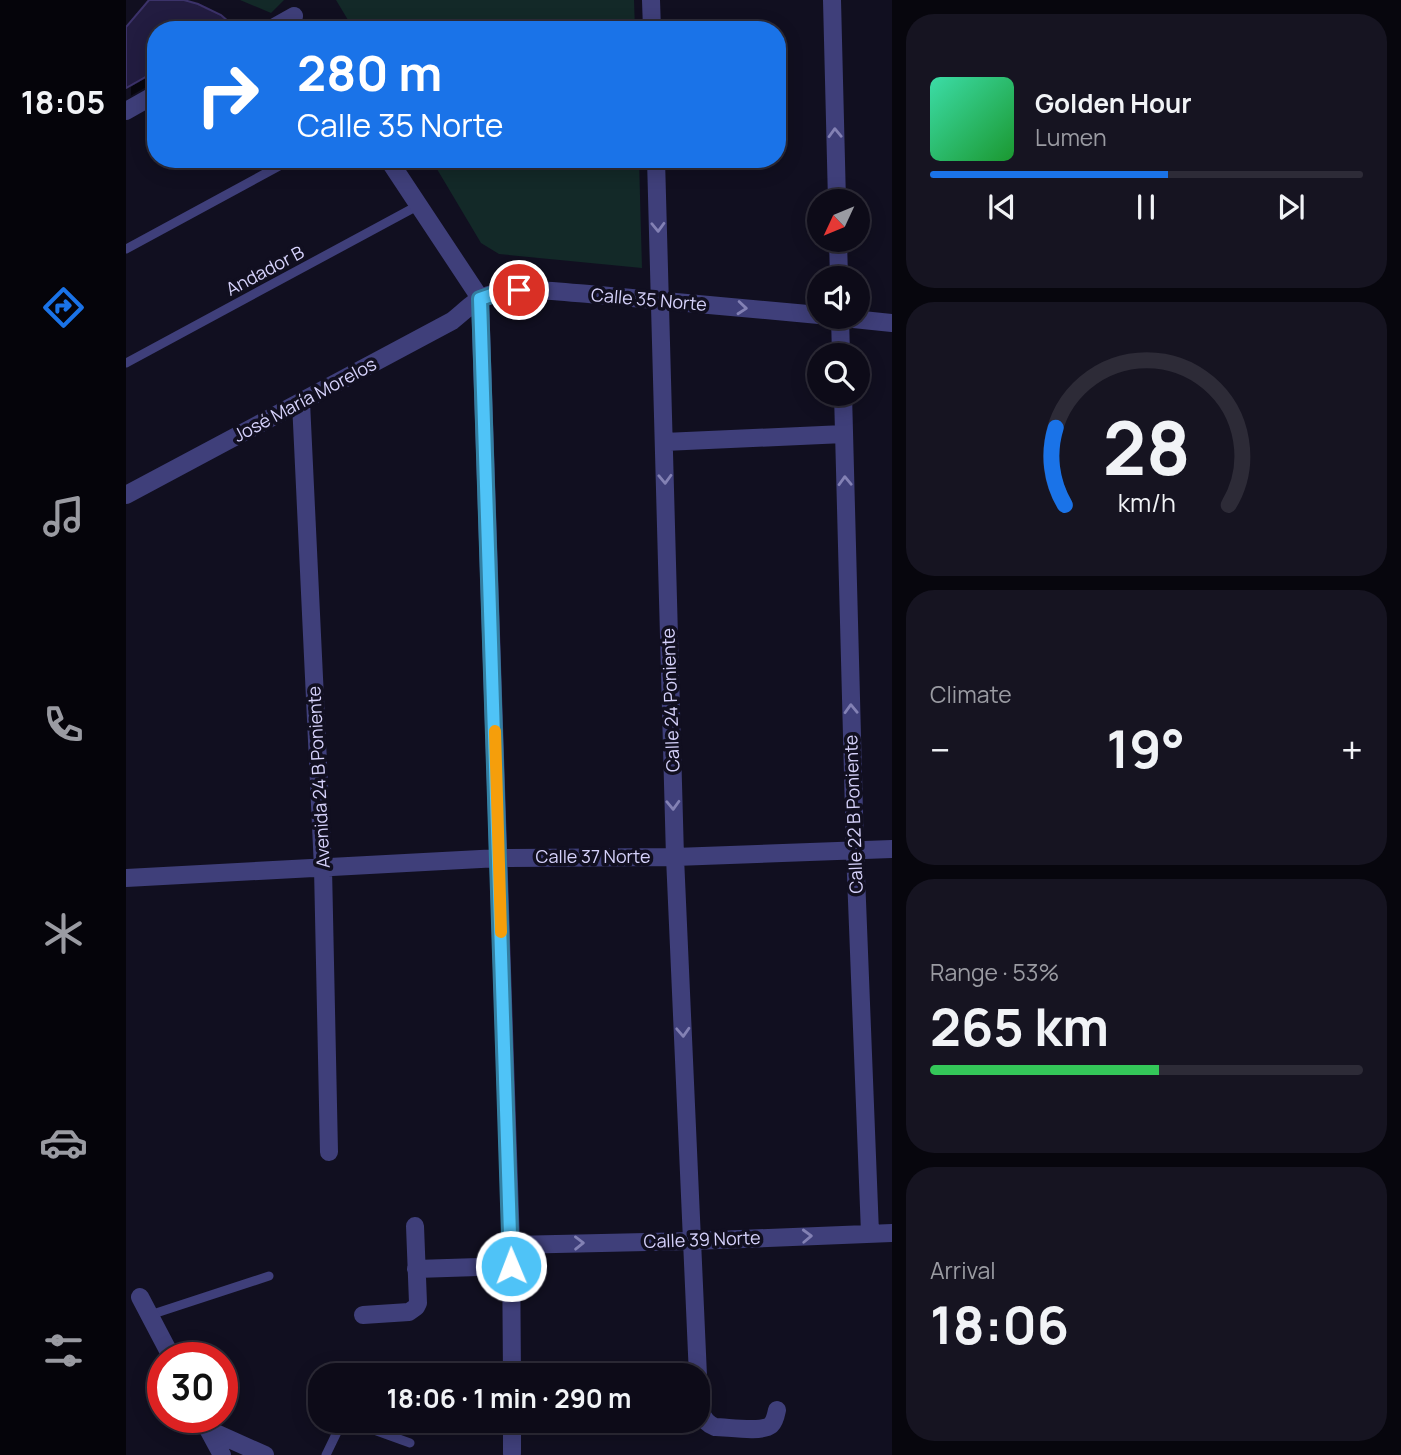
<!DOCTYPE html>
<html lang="en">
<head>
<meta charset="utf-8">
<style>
	:root { --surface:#0d0b18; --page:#161421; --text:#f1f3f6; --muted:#9a9ba2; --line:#2d2b37; --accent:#1a73e8 }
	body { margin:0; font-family:Manrope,sans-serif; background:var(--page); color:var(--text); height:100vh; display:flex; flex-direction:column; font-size:26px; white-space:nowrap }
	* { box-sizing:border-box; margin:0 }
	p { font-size:23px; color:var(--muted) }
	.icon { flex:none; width:38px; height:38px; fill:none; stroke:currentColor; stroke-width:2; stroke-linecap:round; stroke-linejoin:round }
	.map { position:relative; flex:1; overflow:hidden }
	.side { display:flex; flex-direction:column; gap:14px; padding:14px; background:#07060d; width:509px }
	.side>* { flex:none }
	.top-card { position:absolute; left:21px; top:21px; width:639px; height:147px; border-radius:28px; box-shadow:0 4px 18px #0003,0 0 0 2px var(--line); background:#1a73e8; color:#fff; overflow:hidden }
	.needle { width:46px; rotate:226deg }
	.tools { position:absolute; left:681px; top:189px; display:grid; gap:14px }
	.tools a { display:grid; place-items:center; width:63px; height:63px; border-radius:50%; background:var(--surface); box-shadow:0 4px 18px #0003,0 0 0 2px var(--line); font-size:35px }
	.speed { position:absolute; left:21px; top:1342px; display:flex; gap:14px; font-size:35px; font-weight:700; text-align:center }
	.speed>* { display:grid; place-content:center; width:91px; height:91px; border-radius:50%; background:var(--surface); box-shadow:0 4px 18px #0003,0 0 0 2px var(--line); line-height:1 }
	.speed .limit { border:10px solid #d22; background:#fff; color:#111 }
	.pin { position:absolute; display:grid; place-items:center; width:60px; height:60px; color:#fff; margin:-30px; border:4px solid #fff; border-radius:50%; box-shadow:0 2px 7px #0007 }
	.me { position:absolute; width:77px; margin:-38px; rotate:359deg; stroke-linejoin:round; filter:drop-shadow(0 0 5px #0008) }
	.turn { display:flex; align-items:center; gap:24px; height:147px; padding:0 35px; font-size:32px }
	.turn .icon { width:91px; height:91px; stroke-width:2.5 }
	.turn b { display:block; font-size:49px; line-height:60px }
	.big { font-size:52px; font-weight:700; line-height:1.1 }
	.side .widget { flex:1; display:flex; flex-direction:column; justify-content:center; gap:10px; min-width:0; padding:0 24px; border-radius:28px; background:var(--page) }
	.side .dial { align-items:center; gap:0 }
	.dial svg { height:182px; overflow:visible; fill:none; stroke:var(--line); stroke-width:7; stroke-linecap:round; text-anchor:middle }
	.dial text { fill:var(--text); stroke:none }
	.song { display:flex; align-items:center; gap:21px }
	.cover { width:84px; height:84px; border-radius:10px; background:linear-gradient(135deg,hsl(160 70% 55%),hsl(130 70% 35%)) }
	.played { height:7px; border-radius:4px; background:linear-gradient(90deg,var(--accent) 55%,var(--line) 55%) }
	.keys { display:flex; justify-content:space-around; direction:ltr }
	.heat { display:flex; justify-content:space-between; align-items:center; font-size:38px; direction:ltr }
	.charge { height:10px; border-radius:5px; background:linear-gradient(90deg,#34c759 53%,var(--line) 0) }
	.trip { position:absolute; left:182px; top:1363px; width:402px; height:70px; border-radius:28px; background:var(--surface); box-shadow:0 4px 18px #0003,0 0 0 2px var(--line); font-weight:700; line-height:70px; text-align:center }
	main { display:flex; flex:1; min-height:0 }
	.menu { display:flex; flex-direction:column; width:126px; justify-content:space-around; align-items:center; background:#05040a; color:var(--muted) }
	.menu .icon { width:49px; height:49px }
	.menu .on { color:var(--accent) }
	.menu b { font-size:32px; color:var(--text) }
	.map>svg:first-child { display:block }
	.green { fill:#132928 }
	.building { fill:#231d3f; stroke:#3b3169; stroke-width:2; filter:url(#shadow) }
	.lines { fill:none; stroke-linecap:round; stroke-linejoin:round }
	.service { stroke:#3f3f7a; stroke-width:9 }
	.minor { stroke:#3f3f7a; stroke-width:18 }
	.oneway { stroke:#8381b4 }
	.route-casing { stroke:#337fa1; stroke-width:18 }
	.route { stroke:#4fc3f7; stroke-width:12 }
	.slow { stroke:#f59e0b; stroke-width:12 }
	.labels { text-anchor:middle; stroke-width:7; stroke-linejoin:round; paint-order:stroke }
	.street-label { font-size:18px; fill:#d6d2fb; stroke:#110f20 }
</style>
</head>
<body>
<main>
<nav class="menu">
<b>18:05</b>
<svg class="icon on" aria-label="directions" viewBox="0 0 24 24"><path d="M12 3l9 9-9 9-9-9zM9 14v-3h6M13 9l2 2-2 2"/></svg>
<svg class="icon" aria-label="music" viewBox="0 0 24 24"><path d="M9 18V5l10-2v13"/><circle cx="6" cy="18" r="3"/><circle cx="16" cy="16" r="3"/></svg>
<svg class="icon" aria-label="phone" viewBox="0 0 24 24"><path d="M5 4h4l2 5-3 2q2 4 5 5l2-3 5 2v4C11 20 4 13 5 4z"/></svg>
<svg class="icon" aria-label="climate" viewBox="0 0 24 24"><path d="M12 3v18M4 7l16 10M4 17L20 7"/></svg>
<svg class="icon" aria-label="car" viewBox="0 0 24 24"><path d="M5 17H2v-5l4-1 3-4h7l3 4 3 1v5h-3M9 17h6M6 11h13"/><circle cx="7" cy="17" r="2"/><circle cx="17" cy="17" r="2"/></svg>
<svg class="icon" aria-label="filters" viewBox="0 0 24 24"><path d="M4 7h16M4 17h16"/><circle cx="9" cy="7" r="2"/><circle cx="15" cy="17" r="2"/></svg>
</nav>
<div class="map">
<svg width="766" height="1455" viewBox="0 0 766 1455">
	<defs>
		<filter id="shadow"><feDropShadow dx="6" dy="6" stdDeviation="0" flood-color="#0009"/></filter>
	</defs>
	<rect width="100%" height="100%" fill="#110f20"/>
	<!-- green -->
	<path class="green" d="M114 0H158L145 13Z
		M210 0H508L509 30H228Z
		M305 159H513L516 268 373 254 355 243Z"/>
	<!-- building -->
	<path class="building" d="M23 0H58L72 4 95 15 102 21 104 29 30 30V71L0 88V27Z"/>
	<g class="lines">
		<!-- service -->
		<path class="service" d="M0 249 166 159
			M0 363 293 205
			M24 1315 143 1276
			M223 1421 284 1443
			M200 1455 213 1428 220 1421"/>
		<!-- minor -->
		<path class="minor" d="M525 0 526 30
			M706 0 711 201
			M143 30 168 16
			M0 111 30 94
			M262 159 354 298 385 1245 386 1376
			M530 159 549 857 572 1376
			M712 240 713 278
			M708 317 766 323
			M714 317 715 355
			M717 394 729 850 744 1233
			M175 402 197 868 203 1152
			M538 442 718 434
			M0 495 326 321C339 311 350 298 366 294 391 285 445 293 473 295 546 302 620 308 693 315
			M0 878 373 858 549 857 766 849
			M385 1245 566 1241 766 1233
			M290 1269 385 1266
			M14 1297 46 1358
			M237 1315 283 1312 290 1307 292 1303 289 1226
			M572 1385C573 1401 572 1421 589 1427 602 1427 635 1433 645 1425 649 1421 650 1415 651 1410
			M76 1418 96 1455
			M386 1421V1453
			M83 1430 139 1455"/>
	</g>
	<!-- one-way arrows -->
	<defs><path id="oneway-chevron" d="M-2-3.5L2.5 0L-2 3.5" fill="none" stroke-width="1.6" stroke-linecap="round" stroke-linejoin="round" transform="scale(1.75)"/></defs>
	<g class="oneway">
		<use href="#oneway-chevron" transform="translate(709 133) rotate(-92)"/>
		<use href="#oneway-chevron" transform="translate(532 227) rotate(88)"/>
		<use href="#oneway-chevron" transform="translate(616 308) rotate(5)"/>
		<use href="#oneway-chevron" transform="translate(539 479) rotate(88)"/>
		<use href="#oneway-chevron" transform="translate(719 481) rotate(-92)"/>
		<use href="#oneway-chevron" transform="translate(725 709) rotate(-92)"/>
		<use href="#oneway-chevron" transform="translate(547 805) rotate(88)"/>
		<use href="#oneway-chevron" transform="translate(557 1032) rotate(87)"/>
		<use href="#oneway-chevron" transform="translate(681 1236) rotate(-2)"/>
		<use href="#oneway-chevron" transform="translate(453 1243) rotate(-1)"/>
	</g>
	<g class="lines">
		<!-- route casing -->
		<g class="route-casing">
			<path id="route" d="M385 1266 354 299 377 291 393 290"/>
		</g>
		<!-- route -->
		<use href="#route" class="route"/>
		<!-- slow -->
		<path class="slow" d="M369 731 375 932"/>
	</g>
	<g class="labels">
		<!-- street labels -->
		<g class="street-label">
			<text transform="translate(139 271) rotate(-28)" y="6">Andador B</text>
			<text transform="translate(523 300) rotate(5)" y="6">Calle 35 Norte</text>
			<text transform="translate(179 400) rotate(-28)" y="6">José María Morelos</text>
			<text transform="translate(545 700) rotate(-92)" y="6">Calle 24 Poniente</text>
			<text transform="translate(193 777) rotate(-93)" y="6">Avenida 24 B Poniente</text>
			<text transform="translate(728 814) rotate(-92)" y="6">Calle 22 B Poniente</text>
			<text x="467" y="863">Calle 37 Norte</text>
			<text transform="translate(576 1240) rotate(-2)" y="6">Calle 39 Norte</text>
		</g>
	</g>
</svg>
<div class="tools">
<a><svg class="needle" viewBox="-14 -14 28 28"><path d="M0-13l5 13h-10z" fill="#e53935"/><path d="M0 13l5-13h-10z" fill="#9a9ba2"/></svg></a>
<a><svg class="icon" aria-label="sound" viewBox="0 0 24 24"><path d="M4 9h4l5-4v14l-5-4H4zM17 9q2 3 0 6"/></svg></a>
<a><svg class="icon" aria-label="search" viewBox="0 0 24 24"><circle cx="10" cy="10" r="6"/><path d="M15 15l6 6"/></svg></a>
</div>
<div class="speed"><div class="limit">30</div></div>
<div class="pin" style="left:393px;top:290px;background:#d93025"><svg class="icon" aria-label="arrive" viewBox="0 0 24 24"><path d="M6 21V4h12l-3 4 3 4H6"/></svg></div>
<svg class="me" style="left:385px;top:1266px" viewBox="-20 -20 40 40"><circle r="17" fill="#4fc3f7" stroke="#fff" stroke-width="3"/><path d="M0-11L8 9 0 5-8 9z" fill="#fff"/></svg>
<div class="trip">18:06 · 1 min · 290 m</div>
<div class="top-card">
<div class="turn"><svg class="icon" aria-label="right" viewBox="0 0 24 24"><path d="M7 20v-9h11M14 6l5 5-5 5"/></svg><div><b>280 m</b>Calle 35 Norte</div></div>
</div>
</div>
<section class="side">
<div class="widget">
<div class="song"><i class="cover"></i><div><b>Golden Hour</b><p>Lumen</p></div></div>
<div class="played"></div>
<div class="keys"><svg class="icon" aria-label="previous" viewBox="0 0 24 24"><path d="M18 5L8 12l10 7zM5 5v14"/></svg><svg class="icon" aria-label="pause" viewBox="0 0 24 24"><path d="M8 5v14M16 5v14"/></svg><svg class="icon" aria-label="next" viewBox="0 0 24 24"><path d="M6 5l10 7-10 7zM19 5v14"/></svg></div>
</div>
<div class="widget dial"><svg viewBox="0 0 100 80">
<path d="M14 69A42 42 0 1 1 86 69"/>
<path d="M14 69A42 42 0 0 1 10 35" stroke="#1a73e8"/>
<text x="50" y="56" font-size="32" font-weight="700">28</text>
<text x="50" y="72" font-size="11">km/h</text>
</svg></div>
<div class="widget"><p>Climate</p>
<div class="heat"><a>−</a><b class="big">19°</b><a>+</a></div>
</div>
<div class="widget"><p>Range · 53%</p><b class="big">265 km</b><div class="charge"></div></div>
<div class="widget"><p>Arrival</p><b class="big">18:06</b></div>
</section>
</main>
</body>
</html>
